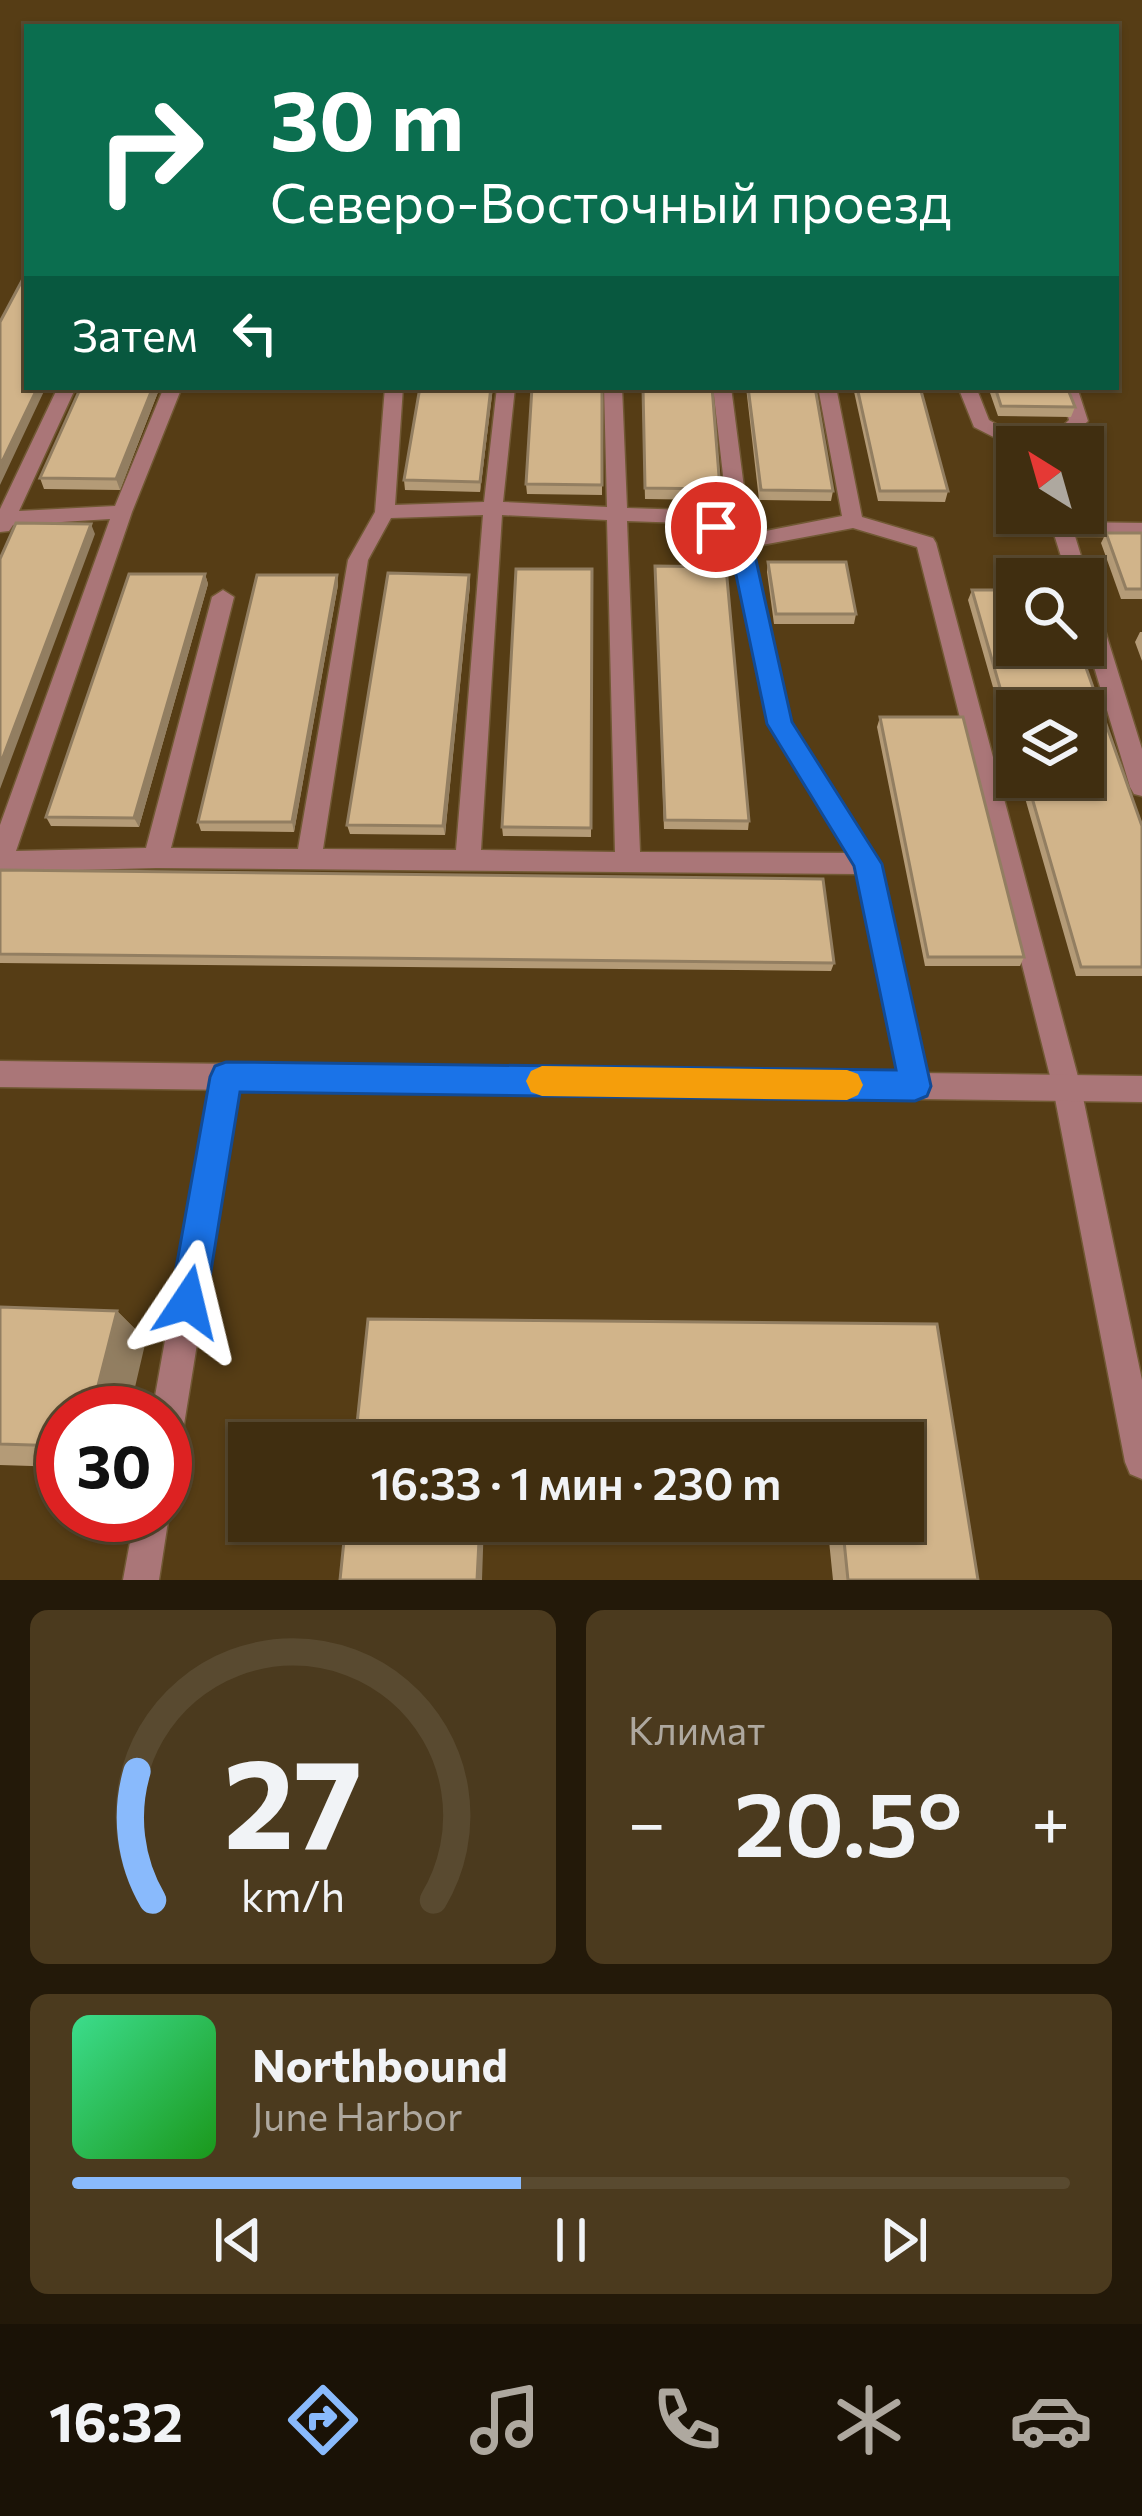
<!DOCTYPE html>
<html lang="ru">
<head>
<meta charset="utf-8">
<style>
	:root { --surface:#402e10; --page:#4b3a1e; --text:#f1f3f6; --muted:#aea89f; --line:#594a30; --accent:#89bafc }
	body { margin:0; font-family:Commissioner,sans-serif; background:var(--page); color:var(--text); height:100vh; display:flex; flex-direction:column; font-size:45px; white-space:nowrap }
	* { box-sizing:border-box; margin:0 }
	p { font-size:39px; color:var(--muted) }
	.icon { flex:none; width:66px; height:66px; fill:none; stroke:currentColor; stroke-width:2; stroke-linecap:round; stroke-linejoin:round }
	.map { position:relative; height:1580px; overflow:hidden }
	.details { display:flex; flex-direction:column; gap:30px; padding:30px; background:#231909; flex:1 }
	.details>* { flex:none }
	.guide { position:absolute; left:24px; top:24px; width:1095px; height:366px; border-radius:0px; box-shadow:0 3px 9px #0004,0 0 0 3px var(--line); background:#0b6e4f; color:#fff; overflow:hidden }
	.needle { width:78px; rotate:323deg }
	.tools { position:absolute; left:996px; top:426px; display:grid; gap:24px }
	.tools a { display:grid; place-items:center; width:108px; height:108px; border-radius:0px; background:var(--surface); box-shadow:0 3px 9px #0004,0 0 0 3px var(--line); font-size:60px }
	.speed { position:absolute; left:36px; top:1386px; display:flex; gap:24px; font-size:60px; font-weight:700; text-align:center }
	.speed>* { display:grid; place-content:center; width:156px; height:156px; border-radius:50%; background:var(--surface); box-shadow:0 3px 9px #0004,0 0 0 3px var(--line); line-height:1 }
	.speed .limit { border:18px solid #d22; background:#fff; color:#111 }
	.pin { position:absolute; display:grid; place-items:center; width:102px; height:102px; color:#fff; margin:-51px; border:6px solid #fff; border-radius:50%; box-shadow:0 3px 12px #0007 }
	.me { position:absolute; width:132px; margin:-66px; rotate:10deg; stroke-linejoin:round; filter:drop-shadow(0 0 9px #0008) }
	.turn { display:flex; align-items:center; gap:42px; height:252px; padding:0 48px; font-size:54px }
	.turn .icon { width:156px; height:156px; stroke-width:2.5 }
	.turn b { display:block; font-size:84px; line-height:102px }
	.then { display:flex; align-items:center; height:114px; padding:0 48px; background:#0003; gap:24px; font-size:45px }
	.big { font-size:90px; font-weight:600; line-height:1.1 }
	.details .card { flex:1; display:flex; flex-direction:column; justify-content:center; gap:18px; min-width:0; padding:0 42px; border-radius:18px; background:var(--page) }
	.details .dial { align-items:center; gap:0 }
	.dial svg { height:312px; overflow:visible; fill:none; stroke:var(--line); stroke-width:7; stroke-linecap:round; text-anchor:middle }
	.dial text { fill:var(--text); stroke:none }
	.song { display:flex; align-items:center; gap:36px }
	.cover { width:144px; height:144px; border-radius:18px; background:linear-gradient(135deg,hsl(150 70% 55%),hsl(120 70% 35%)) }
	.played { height:12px; border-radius:6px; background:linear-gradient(90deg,var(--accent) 45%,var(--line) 45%) }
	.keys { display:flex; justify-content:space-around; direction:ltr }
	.heat { display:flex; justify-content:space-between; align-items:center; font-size:66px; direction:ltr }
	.details .tiles { flex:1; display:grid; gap:30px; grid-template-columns:1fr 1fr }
	.card:last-child { grid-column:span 2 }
	.trip { position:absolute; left:228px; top:1422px; width:696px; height:120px; border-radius:0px; background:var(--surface); box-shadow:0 3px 9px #0004,0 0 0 3px var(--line); font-weight:600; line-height:120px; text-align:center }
	.tabs { display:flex; height:192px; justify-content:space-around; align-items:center; background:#1a1206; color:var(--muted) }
	.tabs .icon { width:84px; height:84px }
	.tabs .current { color:var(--accent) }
	.tabs b { font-size:54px; color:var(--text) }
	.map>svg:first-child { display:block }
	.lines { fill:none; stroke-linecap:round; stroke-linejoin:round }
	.service-casing { stroke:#715934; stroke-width:3 }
	.minor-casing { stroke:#715934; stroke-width:3 }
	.tertiary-casing { stroke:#715934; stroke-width:3 }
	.service { fill:#aa7678; fill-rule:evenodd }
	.minor { fill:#aa7678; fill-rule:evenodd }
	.tertiary { fill:#aa7678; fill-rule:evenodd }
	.wall { fill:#b49b77 }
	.shaded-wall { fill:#927e61 }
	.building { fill:#d1b48a; stroke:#927e61; stroke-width:3 }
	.route { fill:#1a73e8; stroke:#114b97; stroke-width:3 }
	.slow { fill:#f59e0b }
</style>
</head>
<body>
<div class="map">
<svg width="1142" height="1580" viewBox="0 0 1142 1580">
	<rect width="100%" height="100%" fill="#563d15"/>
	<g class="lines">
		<!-- service casing -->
		<g class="service-casing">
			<path id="service" d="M58 387H76L19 511 115 506 164 387H182L132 512 16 851 146 848 212 597 223 590 234 597 171 848 298 849 348 560 375 512 385 387H403L395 505 484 502 497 387H515L503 502 607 507 604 387H622L627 508 688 510 729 528 713 387H731L750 534 842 516 818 387H836L862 517 933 538 936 543 1081 1088 1077 1097 1067 1101 1057 1097 1053 1088 917 547 853 528 752 547 791 723 881 864 929 1086 925 1095 915 1099 905 1095 901 1086 858 874 156 868 0 872V825L110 519 13 525 9 531 0 532V509ZM483 515 456 850 323 849 368 560 391 518ZM502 515 607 520 615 852 481 850ZM627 521 685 523 732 546 768 724 848 853 640 852Z
				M958 387H976L989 420 1036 447 1017 449 974 427Z
				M1059 387H1077L1088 421 1060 447H1040L1069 420Z
				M1052 513H1066L1070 522 1142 523V537L1075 536 1088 579 1083 585V579H1068L1049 518Z
				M1083 588 1094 595 1142 749V796L1134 794 1130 787 1083 630Z"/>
		</g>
		<!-- minor casing -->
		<g class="minor-casing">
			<path id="minor" d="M226 1064 236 1068 240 1077 182 1437 177 1449 165 1454V1413H152L212 1077 216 1068Z
				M1067 1075 1077 1079 1081 1088 1142 1380V1479L1130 1474 1125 1462 1053 1088 1057 1079Z
				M165 1504 169 1515 159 1580H123L135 1515H165Z"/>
		</g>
		<!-- tertiary casing -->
		<g class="tertiary-casing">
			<path id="tertiary" d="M0 1061 1142 1076V1102L0 1087Z"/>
		</g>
		<!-- service -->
		<use href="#service" class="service"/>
		<!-- minor -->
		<use href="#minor" class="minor"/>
		<!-- tertiary -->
		<use href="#tertiary" class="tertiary"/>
	</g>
	<!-- wall -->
	<path class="wall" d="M81 387H160L120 490 44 489 40 478Z
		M493 387 480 492 405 490 404 480Z
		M602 387V495L527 494 526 484Z
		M642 387 720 489 719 500 645 499Z
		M746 387H815L833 491 831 501 759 500Z
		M853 387H920L948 491 945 502 878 501Z
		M988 387H1067L1075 407 1071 417 998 416Z
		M1106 533H1142V599H1121L1101 543Z
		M768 562 856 614 854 624H774L767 572Z
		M655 566 749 821 748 830 664 829Z
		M592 569 591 837 503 836 502 827Z
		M205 574 208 584 139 827 51 826 46 817Z
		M337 575 338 585 294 832 201 831 198 822Z
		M469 575 470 585 445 835 350 834 347 825Z
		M972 590 1142 826V976H1076L1019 777H1083L1017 711V771L968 600Z
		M1140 632H1142V661L1135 642Z
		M880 717 1024 957 1020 966H925L877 727Z
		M0 870 834 963 831 971 0 963Z
		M0 1307 117 1311 146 1340 63 1413V1467L0 1465Z
		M937 1324 978 1580H833L827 1521H903Z"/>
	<!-- shaded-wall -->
	<path class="shaded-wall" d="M38 387H46L0 485V466Z
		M153 387H160L120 490 116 479Z
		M491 387H493L480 492V482Z
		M91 524 95 534 0 789V765Z
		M205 574 208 584 139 827 134 818Z
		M337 575 338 585 294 832 292 822Z
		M469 575 470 585 445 835 443 826Z
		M117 1311 146 1340 129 1413H91Z
		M480 1521H484L482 1580H477Z"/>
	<!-- building -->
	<path class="building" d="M25 275H27V387H38L0 466V322Z
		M81 387H153L116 479 40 478Z
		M420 387H491L480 482 404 480Z
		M532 387H602V485L526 484Z
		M643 387H712L720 489 645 488Z
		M748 387H815L833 491 761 490Z
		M857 387H920L948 491H880Z
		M995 387H1067L1075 407 1001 406Z
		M16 523 91 524 0 765V559Z
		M1106 533H1142V589H1126Z
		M768 562H846L856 614H776Z
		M655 566 726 567 749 821 665 820Z
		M516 569H592L591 828 502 827Z
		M388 573 469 575 443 826 347 825Z
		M129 574H205L134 818 46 817Z
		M257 575H337L292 822H198Z
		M972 590H1017V645H1078L1142 826V967H1081L1026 777H1083V711H1017V747Z
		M880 717H963L1024 957H928Z
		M0 870 823 879 834 963 0 954Z
		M0 1307 117 1311 91 1413H63V1446L0 1444Z
		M368 1319 937 1324 978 1580H848L842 1521H903V1443H355Z
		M346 1521H480L477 1580H340Z"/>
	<!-- route -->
	<path class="route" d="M716 520 752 542 792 722 882 864 931 1086 927 1096 915 1101 240 1092 206 1302 201 1314 188 1320 175 1314 170 1302 210 1077 215 1066 226 1062 896 1070 854 866 767 724 730 546 705 527Z"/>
	<!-- slow -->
	<path class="slow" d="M542 1066 847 1070 858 1074 863 1085 858 1095 847 1100 542 1096 531 1092 526 1081 531 1071Z"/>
</svg>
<div class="tools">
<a><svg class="needle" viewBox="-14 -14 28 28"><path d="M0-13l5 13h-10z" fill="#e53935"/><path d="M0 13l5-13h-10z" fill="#aea89f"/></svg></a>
<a><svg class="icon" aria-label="search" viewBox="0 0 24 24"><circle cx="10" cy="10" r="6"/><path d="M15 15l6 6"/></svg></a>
<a><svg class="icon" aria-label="layers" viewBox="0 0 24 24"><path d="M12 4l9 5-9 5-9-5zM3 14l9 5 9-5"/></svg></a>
</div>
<div class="speed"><div class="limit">30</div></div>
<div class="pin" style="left:716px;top:527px;background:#d93025"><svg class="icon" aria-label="arrive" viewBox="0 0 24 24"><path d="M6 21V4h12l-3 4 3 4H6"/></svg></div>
<svg class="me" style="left:188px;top:1302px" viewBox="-20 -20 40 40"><path d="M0-17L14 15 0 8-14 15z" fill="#1a73e8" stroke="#fff" stroke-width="4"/></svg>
<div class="trip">16:33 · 1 мин · 230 m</div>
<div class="guide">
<div class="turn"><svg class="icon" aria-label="right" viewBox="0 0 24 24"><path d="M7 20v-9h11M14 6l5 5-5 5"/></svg><div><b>30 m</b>Северо-Восточный проезд</div></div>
<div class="then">Затем<svg class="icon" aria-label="left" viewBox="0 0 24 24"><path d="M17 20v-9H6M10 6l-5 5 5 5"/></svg></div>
</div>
</div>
<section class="details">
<div class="tiles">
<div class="card dial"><svg viewBox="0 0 100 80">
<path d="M14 69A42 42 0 1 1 86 69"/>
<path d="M14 69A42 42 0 0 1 10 36" stroke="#89bafc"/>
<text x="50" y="56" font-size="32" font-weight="700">27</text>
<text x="50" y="72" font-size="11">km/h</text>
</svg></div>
<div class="card"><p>Климат</p>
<div class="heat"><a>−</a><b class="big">20.5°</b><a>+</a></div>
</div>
<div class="card">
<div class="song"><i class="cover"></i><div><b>Northbound</b><p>June Harbor</p></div></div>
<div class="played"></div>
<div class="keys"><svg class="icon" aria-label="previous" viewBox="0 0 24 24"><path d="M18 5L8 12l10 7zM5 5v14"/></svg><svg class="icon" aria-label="pause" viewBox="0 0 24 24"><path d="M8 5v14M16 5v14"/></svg><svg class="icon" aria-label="next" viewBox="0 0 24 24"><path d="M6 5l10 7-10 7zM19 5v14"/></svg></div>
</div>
</div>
</section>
<nav class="tabs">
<b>16:32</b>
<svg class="icon current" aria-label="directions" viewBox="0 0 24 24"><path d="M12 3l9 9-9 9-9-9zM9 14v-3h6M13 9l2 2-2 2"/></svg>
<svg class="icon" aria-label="music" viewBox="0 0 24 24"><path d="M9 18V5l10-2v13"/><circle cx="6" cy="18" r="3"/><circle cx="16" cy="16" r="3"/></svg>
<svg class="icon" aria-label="phone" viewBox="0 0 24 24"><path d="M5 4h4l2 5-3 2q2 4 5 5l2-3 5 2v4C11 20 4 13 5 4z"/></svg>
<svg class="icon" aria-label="climate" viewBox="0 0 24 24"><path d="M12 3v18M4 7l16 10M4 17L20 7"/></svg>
<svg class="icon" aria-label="car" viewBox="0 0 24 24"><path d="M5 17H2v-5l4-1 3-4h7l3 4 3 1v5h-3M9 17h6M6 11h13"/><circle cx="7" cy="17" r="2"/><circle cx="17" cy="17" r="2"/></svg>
</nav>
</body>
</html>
